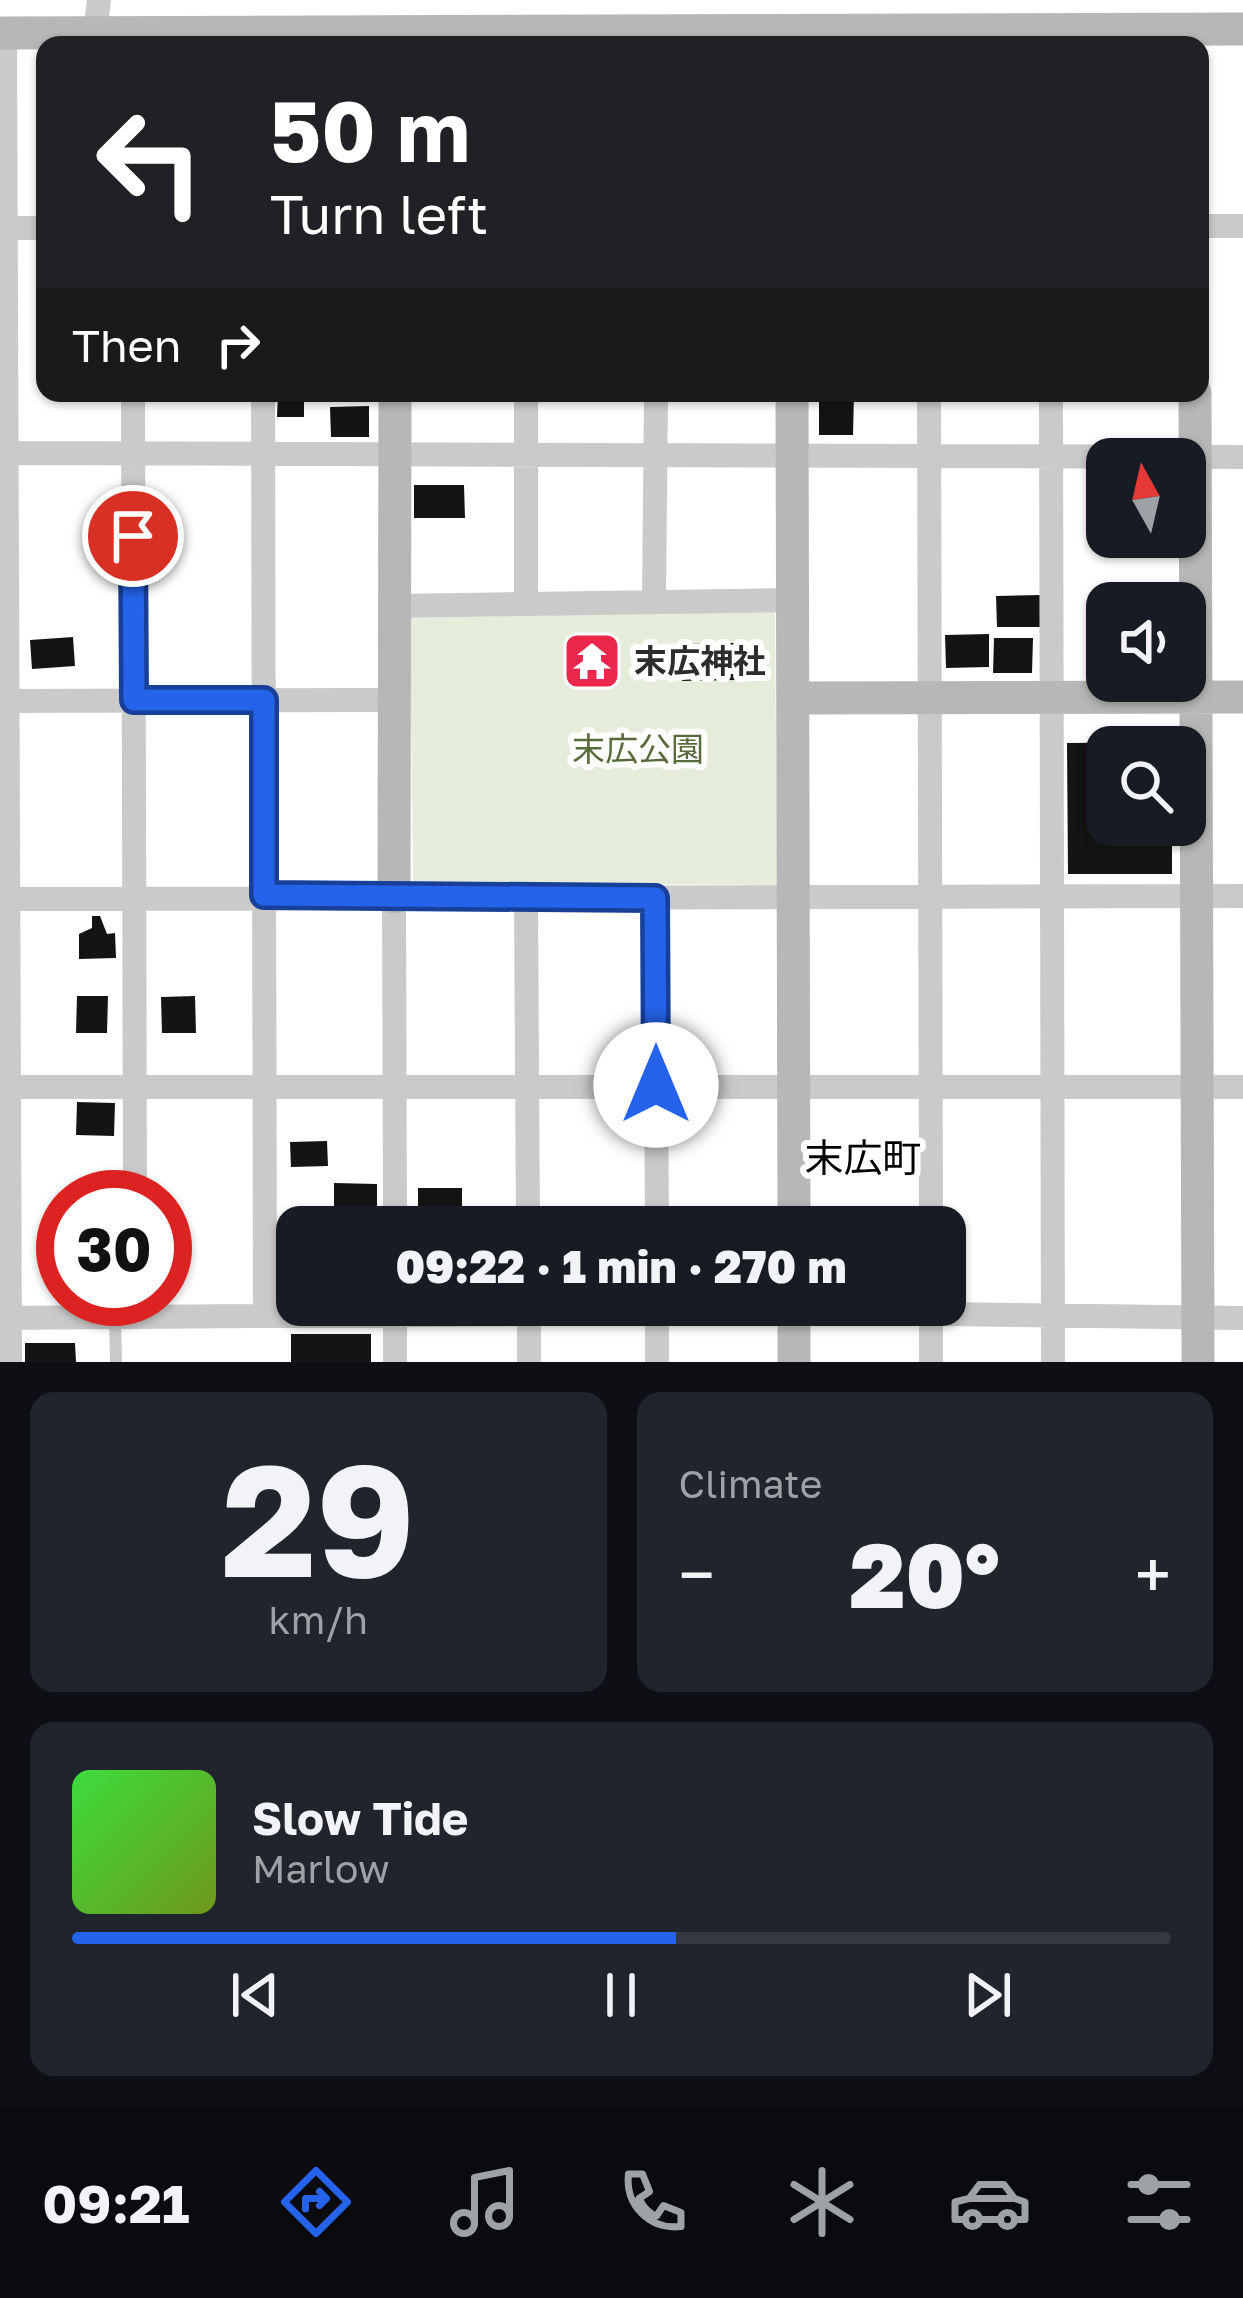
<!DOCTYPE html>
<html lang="en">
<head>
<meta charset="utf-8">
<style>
	:root { --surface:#171b24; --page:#20242c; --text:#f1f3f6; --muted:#9ea1a6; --line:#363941; --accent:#2563eb }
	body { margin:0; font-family:"Golos Text","Noto Sans JP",sans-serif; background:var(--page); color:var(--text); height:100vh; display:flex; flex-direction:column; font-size:45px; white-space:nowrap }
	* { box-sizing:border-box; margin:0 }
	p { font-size:39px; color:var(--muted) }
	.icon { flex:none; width:66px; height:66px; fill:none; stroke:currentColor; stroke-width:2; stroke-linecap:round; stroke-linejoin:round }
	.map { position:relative; height:1362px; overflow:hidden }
	.drawer { display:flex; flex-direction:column; gap:30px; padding:30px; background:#0d0f14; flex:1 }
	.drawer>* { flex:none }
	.guide { position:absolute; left:36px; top:36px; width:1173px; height:366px; border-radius:24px; box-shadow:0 3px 9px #0004; background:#202124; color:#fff; overflow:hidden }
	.needle { width:78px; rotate:352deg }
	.tools { position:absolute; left:1086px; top:438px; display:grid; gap:24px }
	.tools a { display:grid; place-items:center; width:120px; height:120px; border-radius:24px; background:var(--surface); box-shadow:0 3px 9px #0004; font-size:60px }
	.speed { position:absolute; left:36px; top:1170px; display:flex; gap:24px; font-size:60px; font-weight:700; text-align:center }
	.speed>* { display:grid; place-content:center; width:156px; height:156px; border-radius:50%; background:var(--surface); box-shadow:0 3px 9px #0004; line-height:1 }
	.speed .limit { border:18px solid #d22; background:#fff; color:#111 }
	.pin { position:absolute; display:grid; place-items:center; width:102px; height:102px; color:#fff; margin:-51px; border:6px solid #fff; border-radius:50%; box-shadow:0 3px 12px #0007 }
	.me { position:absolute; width:132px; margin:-66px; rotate:0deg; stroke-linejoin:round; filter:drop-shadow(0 0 9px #0008) }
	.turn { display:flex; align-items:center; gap:42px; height:252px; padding:0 36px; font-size:54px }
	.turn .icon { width:156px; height:156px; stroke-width:2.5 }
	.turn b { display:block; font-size:84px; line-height:102px }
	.then { display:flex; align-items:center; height:114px; padding:0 36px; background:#0003; gap:24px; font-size:45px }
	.big { font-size:90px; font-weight:800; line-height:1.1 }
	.drawer .card { flex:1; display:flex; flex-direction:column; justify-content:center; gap:18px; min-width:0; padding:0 42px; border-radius:24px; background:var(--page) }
	.drawer .dial { align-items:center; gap:0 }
	.dial b { font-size:156px; line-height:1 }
	.song { display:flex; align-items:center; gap:36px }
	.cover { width:144px; height:144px; border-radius:18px; background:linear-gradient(135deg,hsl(120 70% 55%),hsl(80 70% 35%)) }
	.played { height:12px; border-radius:6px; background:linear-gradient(90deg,var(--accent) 55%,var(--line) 55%) }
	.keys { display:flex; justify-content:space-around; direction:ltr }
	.heat { display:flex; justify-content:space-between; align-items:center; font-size:66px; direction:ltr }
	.drawer .tiles { flex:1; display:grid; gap:30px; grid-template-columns:1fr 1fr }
	.card:last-child { grid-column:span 2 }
	.trip { position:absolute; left:276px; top:1206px; width:690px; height:120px; border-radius:24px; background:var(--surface); box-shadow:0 3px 9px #0004; font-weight:800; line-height:120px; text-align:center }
	.menu { display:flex; height:192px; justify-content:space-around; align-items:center; background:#090b0e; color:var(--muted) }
	.menu .icon { width:84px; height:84px }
	.menu .active { color:var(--accent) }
	.menu b { font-size:54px; color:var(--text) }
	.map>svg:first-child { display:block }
	.green { fill:#e6ecda }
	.building { fill:#141414 }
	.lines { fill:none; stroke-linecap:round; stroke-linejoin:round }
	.lane { stroke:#cacaca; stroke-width:12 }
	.street { stroke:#cacaca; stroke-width:24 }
	.secondary { stroke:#b7b7b7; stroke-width:33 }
	.route-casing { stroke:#184099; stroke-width:30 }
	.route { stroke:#2563eb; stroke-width:21 }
	.labels { text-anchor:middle; stroke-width:12; stroke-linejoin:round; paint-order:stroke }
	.poi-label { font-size:33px; font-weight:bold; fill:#2d2d2d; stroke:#fff; text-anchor:start }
	.park-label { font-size:33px; fill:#566b39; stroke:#fff }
	.quarter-label { font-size:39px; fill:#000; stroke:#fff }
</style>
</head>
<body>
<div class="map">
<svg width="1243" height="1362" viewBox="0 0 1243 1362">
	<rect width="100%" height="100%" fill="#fff"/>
	<!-- green -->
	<path class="green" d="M775 611 777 885 413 883 410 618Z"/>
	<!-- building -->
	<path class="building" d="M278 393H304V417H277Z
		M819 393H854L853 435H819Z
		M369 406V437H331L330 407Z
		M414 485H464L465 518H414Z
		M1041 595V627H997L996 596Z
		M583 634H600V648L612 649V673L601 674V682H584V674H572V649H583Z
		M989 634V667L946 668 945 635Z
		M73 637 75 666 32 669 30 640Z
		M994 638H1033L1032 673H993Z
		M681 643H734L735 680 682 681Z
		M1172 742V747H1107V825H1172V874H1068L1067 743Z
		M92 916H100L107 934 115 933 116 958 79 959V934L92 928Z
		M77 996H108L107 1033H76Z
		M195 996 196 1033H162L161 997Z
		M77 1102 115 1103 114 1136 76 1135Z
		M327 1141 328 1166 291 1167 290 1142Z
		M334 1183 377 1184V1217H334Z
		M418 1188H462V1215H418Z
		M297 1226V1276L286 1277 285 1227Z
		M291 1334H371V1362H291Z
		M25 1343H75L76 1362H25Z"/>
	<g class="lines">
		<!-- lane -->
		<path class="lane" d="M115 1317 116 1362"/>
		<!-- street -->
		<path class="street" d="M95 32 99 0
			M5 33 10 1362
			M1200 226H1243
			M0 228H45
			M133 393 135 1197
			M263 393 265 1315
			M526 393V601
			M929 393 931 1227
			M1051 393 1053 1362
			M0 453 1243 457
			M654 602 656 393
			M394 606 793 600
			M0 701 394 700
			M394 897 395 1227
			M526 897 528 1227
			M655 898 657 1227
			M0 899 1243 896
			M0 1087H1243
			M395 1305V1362
			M529 1305V1362
			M657 1305V1362
			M931 1305V1362
			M0 1318 794 1312 1243 1318"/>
		<!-- secondary -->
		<path class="secondary" d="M0 33 1243 29
			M792 393 794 1227
			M1195 393 1198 1362
			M794 698 1243 697
			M394 897 395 393
			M794 1305V1362"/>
	</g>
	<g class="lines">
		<!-- route casing -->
		<g class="route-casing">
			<path id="route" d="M133 536 134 700H264V895L655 898 656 1085"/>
		</g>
		<!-- route -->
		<use href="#route" class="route"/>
	</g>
	<!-- icons -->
	<defs>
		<g id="temple-square" transform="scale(3)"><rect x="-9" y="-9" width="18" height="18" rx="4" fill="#ed264c" stroke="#fff"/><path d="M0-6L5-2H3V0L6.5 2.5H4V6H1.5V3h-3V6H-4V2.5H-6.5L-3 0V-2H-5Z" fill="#fff"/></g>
	</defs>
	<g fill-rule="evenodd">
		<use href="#temple-square" x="592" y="661"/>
	</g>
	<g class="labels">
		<!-- poi labels -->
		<g class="poi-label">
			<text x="634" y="673">末広神社</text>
		</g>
		<!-- park labels -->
		<g class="park-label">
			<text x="638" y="761">末広公園</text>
		</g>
		<!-- quarter labels -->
		<g class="quarter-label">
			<text x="863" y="1172">末広町</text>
		</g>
	</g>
</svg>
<div class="tools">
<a><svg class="needle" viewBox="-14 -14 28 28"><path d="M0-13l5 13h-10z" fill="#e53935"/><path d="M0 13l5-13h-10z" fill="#9ea1a6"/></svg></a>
<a><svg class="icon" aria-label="sound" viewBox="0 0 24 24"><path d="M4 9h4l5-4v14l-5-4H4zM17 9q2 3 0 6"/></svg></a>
<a><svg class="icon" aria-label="search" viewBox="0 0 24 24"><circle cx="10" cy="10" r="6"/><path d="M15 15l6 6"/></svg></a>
</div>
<div class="speed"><div class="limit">30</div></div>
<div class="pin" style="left:133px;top:536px;background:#d93025"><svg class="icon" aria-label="arrive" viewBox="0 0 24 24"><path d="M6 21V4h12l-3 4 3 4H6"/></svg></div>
<svg class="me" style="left:656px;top:1085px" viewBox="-20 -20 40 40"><circle r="19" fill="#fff"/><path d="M0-13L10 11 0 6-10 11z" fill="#2563eb"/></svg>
<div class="trip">09:22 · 1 min · 270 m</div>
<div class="guide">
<div class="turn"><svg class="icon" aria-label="left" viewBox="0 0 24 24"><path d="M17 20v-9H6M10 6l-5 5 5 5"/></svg><div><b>50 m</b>Turn left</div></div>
<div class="then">Then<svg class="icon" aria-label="right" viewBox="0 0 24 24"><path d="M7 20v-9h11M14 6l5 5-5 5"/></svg></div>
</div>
</div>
<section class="drawer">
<div class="tiles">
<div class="card dial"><b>29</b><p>km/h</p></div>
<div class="card"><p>Climate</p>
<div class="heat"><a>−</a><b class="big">20°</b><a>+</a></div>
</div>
<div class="card">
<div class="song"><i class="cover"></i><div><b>Slow Tide</b><p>Marlow</p></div></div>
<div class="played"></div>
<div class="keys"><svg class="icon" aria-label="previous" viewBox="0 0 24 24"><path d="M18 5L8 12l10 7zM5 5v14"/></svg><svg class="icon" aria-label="pause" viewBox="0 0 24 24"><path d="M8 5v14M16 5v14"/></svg><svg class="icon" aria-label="next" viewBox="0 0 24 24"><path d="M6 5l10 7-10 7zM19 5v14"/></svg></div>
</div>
</div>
</section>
<nav class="menu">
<b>09:21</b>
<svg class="icon active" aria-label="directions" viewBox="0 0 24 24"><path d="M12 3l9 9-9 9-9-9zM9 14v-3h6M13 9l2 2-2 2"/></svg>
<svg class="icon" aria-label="music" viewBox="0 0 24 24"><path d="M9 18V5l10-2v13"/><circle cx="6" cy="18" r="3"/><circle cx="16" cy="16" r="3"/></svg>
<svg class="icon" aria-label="phone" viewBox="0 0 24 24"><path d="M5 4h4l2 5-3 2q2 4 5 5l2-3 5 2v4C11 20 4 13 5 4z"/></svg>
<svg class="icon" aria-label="climate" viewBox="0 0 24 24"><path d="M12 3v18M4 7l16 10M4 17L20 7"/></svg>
<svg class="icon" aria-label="car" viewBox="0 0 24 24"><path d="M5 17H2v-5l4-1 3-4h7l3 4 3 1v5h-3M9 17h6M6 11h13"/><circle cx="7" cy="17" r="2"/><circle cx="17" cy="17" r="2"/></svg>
<svg class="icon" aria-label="filters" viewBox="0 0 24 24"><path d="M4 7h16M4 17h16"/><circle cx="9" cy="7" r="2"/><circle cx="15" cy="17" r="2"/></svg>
</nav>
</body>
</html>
